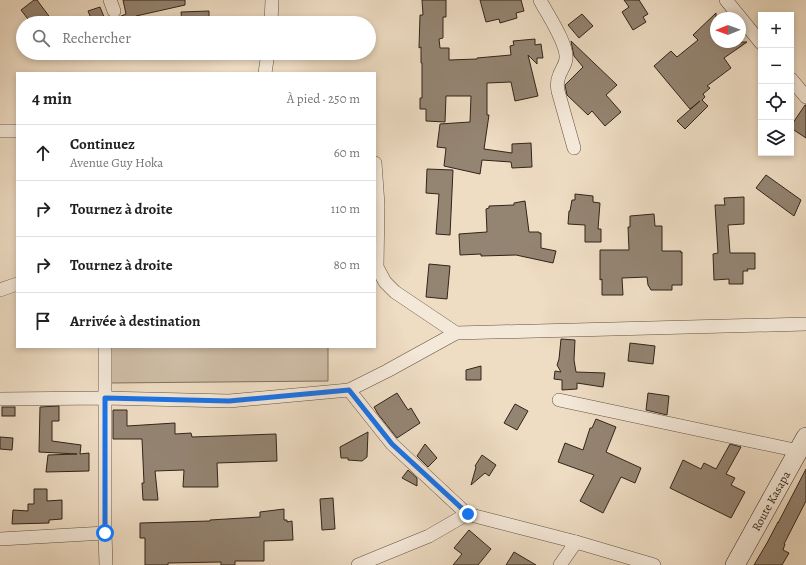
<!DOCTYPE html>
<html lang="fr">
<meta charset="utf-8">
<style>
:root{--surface:#fff;--page:#f2f2f2;--text:#202124;--muted:#757577;--line:#e0e0e0}
body{margin:0;font-family:Alegreya,serif;background:var(--page);color:var(--text)}
.controls{position:absolute;right:12px;top:12px;display:grid;overflow:hidden;border-radius:0px;box-shadow:0 2px 6px #0003}
.controls button{width:36px;height:36px;display:grid;place-items:center;padding:0;border:0;border-bottom:1px solid var(--line);background:var(--surface);color:var(--text);font:20px sans-serif}
.compass{position:absolute;left:710px;top:12px;width:36px;height:36px;border-radius:50%;background:var(--surface);box-shadow:0 2px 6px #0003;rotate:269deg}
.stop{position:absolute;width:12px;height:12px;margin:-9px;border:3px solid #1a73e8;border-radius:50%;background:#fff}
.stop.end{background:#1a73e8;border-color:#fff;box-shadow:0 1px 4px #0008}
.list{margin:0;padding:0;list-style:none}
h2{display:flex;justify-content:space-between;align-items:center;height:52px;margin:0;padding:0 16px;font-size:17px}
h2 small{font-size:13px;font-weight:400;color:var(--muted)}
.list li{display:grid;grid-template-columns:26px 1fr auto;gap:12px;align-items:center;box-sizing:border-box;height:56px;padding:0 16px;border-top:1px solid var(--line)}
.list b{display:block;font-size:15px;white-space:nowrap}
.list p{margin:0;font-size:13px;white-space:nowrap;color:var(--muted)}
.list em{font-size:13px;font-style:normal;color:var(--muted)}
.icon{flex:none;width:22px;height:22px;fill:none;stroke:currentColor;stroke-width:2;stroke-linecap:round;stroke-linejoin:round}
.map{position:relative;flex:none;width:806px;height:565px;overflow:hidden}
.search{position:absolute;background:var(--surface);box-shadow:0 2px 6px #0003;left:16px;top:16px;width:360px;height:44px;display:flex;align-items:center;gap:10px;box-sizing:border-box;padding:0 14px;border-radius:22px;color:var(--muted);font-size:15px}
.panel{position:absolute;background:var(--surface);box-shadow:0 2px 6px #0003;left:16px;top:72px;width:360px;height:276px;border-radius:0px}
.map>svg:first-child{display:block}
</style>
<div class="map">
<svg width="806" height="565" viewBox="0 0 806 565">
<rect width="100%" height="100%" fill="#eedcc3"/>
<filter id="stains"><feTurbulence type="fractalNoise" baseFrequency=".005" numOctaves="4"/><feColorMatrix values="0 0 0 0 .2 0 0 0 0 .09 0 0 0 0 .02 0 0 0 .5 -.17"/></filter>
<radialGradient id="worn" r=".72"><stop offset=".6" stop-color="#630" stop-opacity="0"/><stop offset="1" stop-color="#630" stop-opacity=".3"/></radialGradient>
<polygon fill="#cebda6" stroke="#807060" points="110,347 328,347 328,381 110,383"/>
<g fill="#948472" stroke="#33241b">
<polygon points="34,0 37,0 54,23 31,23 21,10"/>
<polygon points="123,0 185,0 185,5 136,16 137,23 105,23 126,14"/>
<polygon points="422,0 446,0 446,17 443,17 443,38 439,39 440,48 449,48 449,60 477,59 477,58 511,55 510,46 514,45 513,41 535,39 535,45 541,44 543,58 537,58 537,64 528,55 538,96 515,101 511,82 487,83 487,115 489,115 484,149 512,153 512,144 531,143 532,167 512,168 511,162 482,160 480,174 444,166 446,148 437,147 440,124 470,122 471,96 446,96 445,122 426,121 426,109 420,109 420,98 422,98 422,63 421,63 421,47 419,48 420,15 423,15"/>
<polygon points="480,0 521,0 524,11 516,13 517,18 500,23 499,19 486,22"/>
<polygon points="624,0 639,0 648,14 643,17 646,22 633,30 622,12 629,7"/>
<polygon points="100,7 104,17 92,21 88,11"/>
<polygon points="209,11 209,23 182,23 181,12"/>
<polygon points="716,13 716,42 747,42 724,58 731,68 707,86 710,88 703,94 705,97 702,100 708,106 685,129 677,121 700,101 690,109 654,66 671,51 677,57 698,40 693,35"/>
<polygon points="582,14 593,26 579,38 568,25"/>
<polygon points="571,41 617,85 606,95 621,112 605,126 592,111 588,115 567,95 565,85 583,67 574,56"/>
<polygon points="805,105 806,105 806,138 791,128 791,126"/>
<polygon points="427,169 453,170 450,235 436,234 439,194 426,193"/>
<polygon points="766,175 801,200 794,216 756,188"/>
<polygon points="575,194 593,196 593,202 600,203 598,229 601,229 601,242 585,242 585,225 568,224 569,211 570,211 572,200 575,200"/>
<polygon points="744,197 744,224 728,225 730,253 755,253 755,269 747,269 748,271 743,271 743,284 729,284 729,279 714,280 713,254 718,253 715,205 725,205 724,198"/>
<polygon points="525,201 529,232 539,232 539,233 541,233 541,248 556,251 553,263 516,255 481,256 481,254 460,255 459,234 487,232 486,209 489,208 489,206 514,205 514,203"/>
<polygon points="654,214 655,226 662,226 662,251 681,251 681,253 682,252 682,285 672,285 672,290 651,290 648,285 647,277 622,278 623,295 602,295 602,279 600,280 600,250 629,250 628,227 630,227 630,216"/>
<polygon points="429,264 450,266 447,299 426,297"/>
<polygon points="561,339 575,340 574,360 576,372 605,373 603,387 577,383 577,389 562,390 562,380 554,379 555,371 561,372 557,365 559,359"/>
<polygon points="630,343 655,346 653,364 628,361"/>
<polygon points="481,366 481,380 466,380 466,370"/>
<polygon points="397,393 408,410 411,408 420,423 397,438 378,414 374,407"/>
<polygon points="648,393 669,396 667,415 646,410"/>
<polygon points="515,404 528,411 517,430 504,423"/>
<polygon points="59,406 59,421 52,421 52,441 81,445 80,454 89,453 89,471 46,472 48,455 77,454 39,452 40,407"/>
<rect x="2" y="407" width="13" height="9"/>
<polygon points="113,410 127,410 127,426 175,423 175,434 191,433 192,437 276,434 277,461 217,463 218,487 183,487 184,470 155,471 158,500 143,500 142,483 144,483 142,439 113,439"/>
<polygon points="596,419 616,427 606,452 641,468 635,483 621,477 603,513 580,501 594,475 558,462 565,443 583,450 590,428 592,428"/>
<polygon points="368,432 367,457 362,461 348,460 348,458 341,458 340,447"/>
<polygon points="0,437 13,438 12,450 0,449"/>
<polygon points="425,444 437,458 428,467 417,456"/>
<polygon points="730,444 741,447 726,474 735,478 731,485 745,492 731,518 670,488 683,460 701,469 704,463 716,469"/>
<polygon points="482,455 496,465 489,476 485,473 471,485 476,467 475,466"/>
<polygon points="806,469 806,501 784,544 785,544 783,550 789,553 782,565 754,565 767,543 778,522 778,523"/>
<polygon points="408,470 417,478 417,486 402,478"/>
<polygon points="34,489 47,489 47,501 62,500 62,519 49,520 49,523 12,524 13,510 28,511 28,504 34,504"/>
<polygon points="333,498 335,529 322,530 320,499"/>
<polygon points="284,509 284,520 287,520 287,522 292,521 293,540 264,541 264,561 235,561 235,565 221,565 221,562 168,563 168,565 145,565 145,538 140,538 140,523 210,521 210,520 260,517 260,512"/>
<polygon points="469,530 491,549 478,565 453,565 462,554 454,548"/>
<polygon points="514,552 536,565 506,565"/>
</g>
<g fill="none" stroke-linecap="round" stroke-linejoin="round">
<defs>
<g id="minor">
<polyline points="110,0 114,11"/>
<path d="M540,0C547,14 568,44 566,59C565,66 561,70 559,76C557,81 557,86 558,91L574,148"/>
<polyline points="726,0 761,43"/>
<polyline points="271,23 272,0"/>
<polyline points="265,73 268,53"/>
<polyline points="791,79 806,97"/>
<polyline points="0,131 17,131"/>
<polyline points="375,163 378,205 377,267 385,282 395,292 456,333 806,324"/>
<polyline points="0,290 17,284"/>
<polyline points="105,347 105,533 106,565"/>
<polyline points="349,390 392,444 467,514"/>
<polyline points="0,399 105,398 229,401 349,390 387,371 456,333"/>
<polyline points="559,400 799,451"/>
<polyline points="0,539 105,533"/>
<polyline points="358,565 429,536 467,514 576,542 654,565"/>
<polyline points="560,565 576,542"/>
</g>
<polyline id="secondary" points="735,565 806,437"/>
</defs>
<use href="#minor" stroke="#625245" stroke-width="14"/>
<use href="#secondary" stroke="#33241b" stroke-width="20"/>
<use href="#minor" stroke="#f4e8d8" stroke-width="13"/>
<use href="#secondary" stroke="#f4e8d8" stroke-width="19"/>
</g>
<g fill="none" stroke-linecap="round" stroke-linejoin="round">
<polyline stroke="#1a73e8" stroke-width="5" points="105,533 105,398 229,401 349,390 392,444 468,514"/>
</g>
<g text-anchor="middle" stroke-width="3" stroke-linejoin="round" paint-order="stroke">
<g font-size="12" fill="#33241b" stroke="#f4e8d8">
<text transform="translate(771 501) rotate(-61)" y="4">Route Kasapa</text>
</g>
</g>
<rect width="100%" height="100%" filter="url(#stains)"/>
<rect width="100%" height="100%" fill="url(#worn)"/>
</svg>
<div class="controls">
<button>+</button>
<button>−</button>
<button><svg class="icon" aria-label="locate" viewBox="0 0 24 24"><circle cx="12" cy="12" r="6"/><path d="M12 2v4M12 18v4M2 12h4M18 12h4"/></svg></button>
<button><svg class="icon" aria-label="layers" viewBox="0 0 24 24"><path d="M12 4l9 5-9 5-9-5zM3 14l9 5 9-5"/></svg></button>
</div>
<svg class="compass" viewBox="-18 -18 36 36"><path d="M0-13l5 13h-10z" fill="#e53935"/><path d="M0 13l5-13h-10z" fill="#757577"/></svg>
<div class="stop" style="left:105px;top:533px"></div>
<div class="stop end" style="left:468px;top:514px"></div>
<div class="search"><svg class="icon" aria-label="search" viewBox="0 0 24 24"><circle cx="10" cy="10" r="6"/><path d="M15 15l6 6"/></svg>Rechercher</div>
<section class="panel">
<h2>4 min<small>À pied · 250 m</small></h2>
<ul class="list">
<li><svg class="icon" aria-label="ahead" viewBox="0 0 24 24"><path d="M12 20V5M6 11l6-6 6 6"/></svg><div><b>Continuez</b><p>Avenue Guy Hoka</p></div><em>60 m</em></li>
<li><svg class="icon" aria-label="right" viewBox="0 0 24 24"><path d="M7 20v-9h11M14 6l5 5-5 5"/></svg><div><b>Tournez à droite</b></div><em>110 m</em></li>
<li><svg class="icon" aria-label="right" viewBox="0 0 24 24"><path d="M7 20v-9h11M14 6l5 5-5 5"/></svg><div><b>Tournez à droite</b></div><em>80 m</em></li>
<li><svg class="icon" aria-label="arrive" viewBox="0 0 24 24"><path d="M6 21V4h12l-3 4 3 4H6"/></svg><div><b>Arrivée à destination</b></div></li>
</ul>
</section>
</div>
